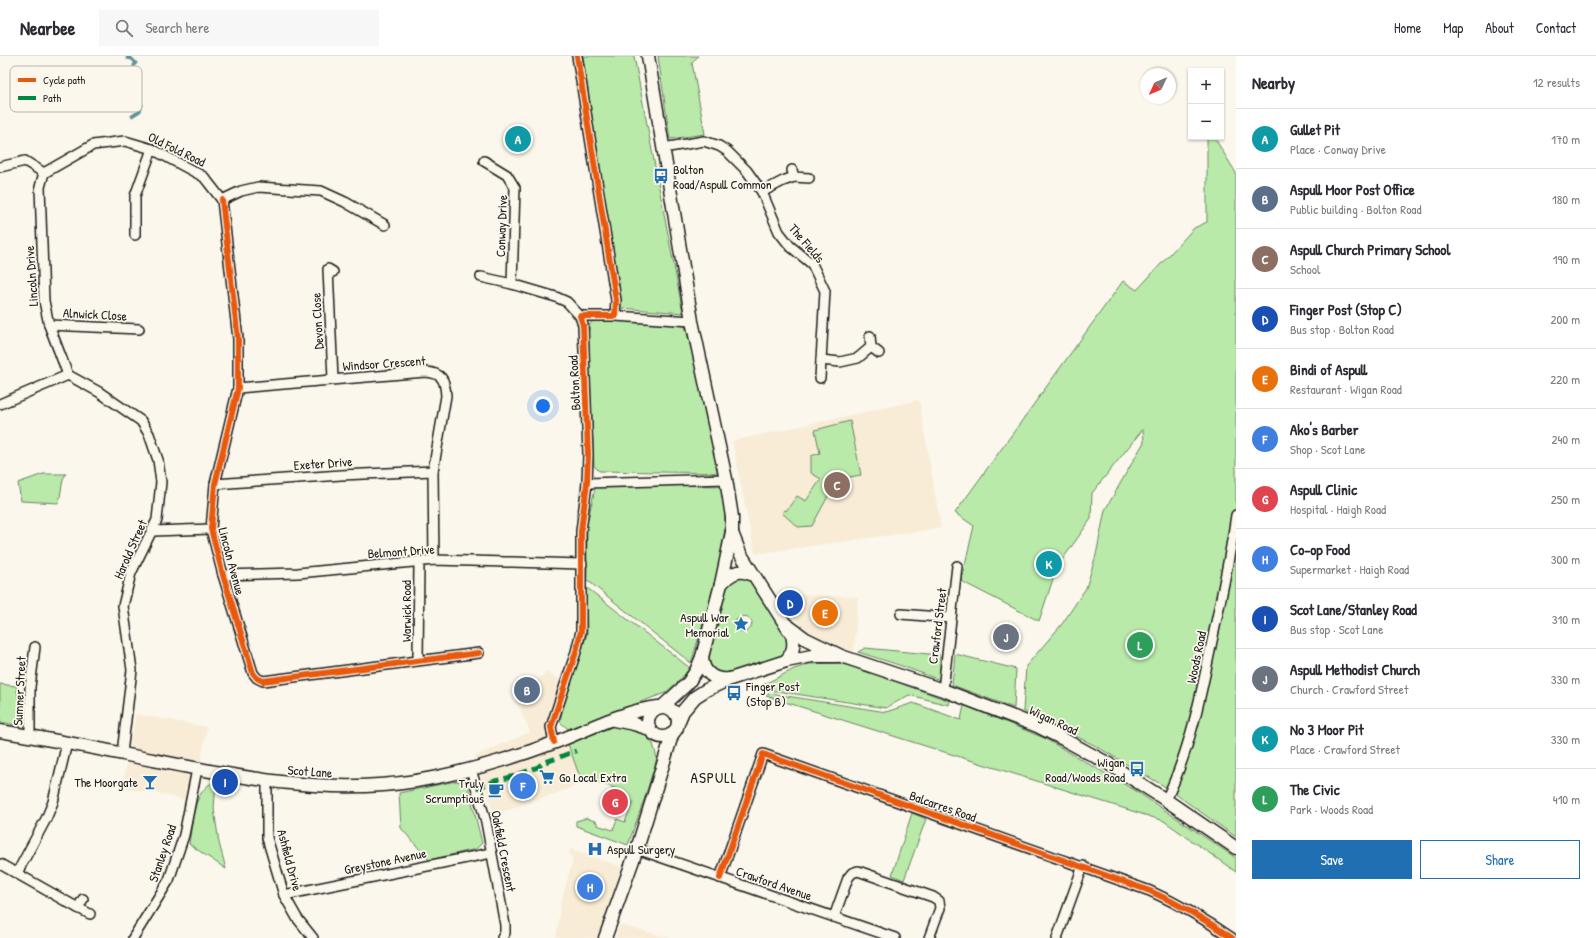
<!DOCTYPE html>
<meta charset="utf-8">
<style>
:root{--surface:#fff;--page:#f7f7f7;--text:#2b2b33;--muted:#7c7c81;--line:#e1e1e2;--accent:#1f6fb2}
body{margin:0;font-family:"Patrick Hand",sans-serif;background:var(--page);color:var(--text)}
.controls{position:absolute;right:12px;top:12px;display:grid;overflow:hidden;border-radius:0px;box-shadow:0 1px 3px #0004}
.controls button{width:36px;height:36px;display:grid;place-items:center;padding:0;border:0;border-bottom:1px solid var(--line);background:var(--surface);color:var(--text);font:20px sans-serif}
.compass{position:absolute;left:1140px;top:12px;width:36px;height:36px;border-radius:50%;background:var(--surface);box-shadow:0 1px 3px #0004;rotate:226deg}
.you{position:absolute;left:543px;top:350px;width:14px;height:14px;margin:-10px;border:3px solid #fff;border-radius:50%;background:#1a73e8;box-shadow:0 0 0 6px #1a73e833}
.badge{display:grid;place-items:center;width:26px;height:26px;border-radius:50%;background:var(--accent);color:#fff;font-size:13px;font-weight:700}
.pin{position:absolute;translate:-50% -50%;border:2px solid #fff;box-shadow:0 1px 4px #0006}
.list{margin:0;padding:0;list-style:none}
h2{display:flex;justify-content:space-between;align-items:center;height:52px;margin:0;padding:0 16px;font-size:17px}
h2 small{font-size:13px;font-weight:400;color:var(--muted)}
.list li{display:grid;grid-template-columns:26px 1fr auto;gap:12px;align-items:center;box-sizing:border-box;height:60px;padding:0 16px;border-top:1px solid var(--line)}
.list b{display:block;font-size:15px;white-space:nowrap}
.list p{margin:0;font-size:13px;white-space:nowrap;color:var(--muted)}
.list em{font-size:13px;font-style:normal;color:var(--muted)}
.actions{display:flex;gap:8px;padding:12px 16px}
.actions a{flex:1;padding:9px 0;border:1px solid var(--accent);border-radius:0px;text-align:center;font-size:14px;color:var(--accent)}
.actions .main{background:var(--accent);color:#fff}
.icon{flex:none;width:22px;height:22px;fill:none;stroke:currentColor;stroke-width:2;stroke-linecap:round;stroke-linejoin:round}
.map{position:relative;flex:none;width:1236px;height:882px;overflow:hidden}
header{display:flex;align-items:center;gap:24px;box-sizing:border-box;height:56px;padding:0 20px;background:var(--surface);border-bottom:1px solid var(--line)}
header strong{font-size:19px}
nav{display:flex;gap:22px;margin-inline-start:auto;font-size:14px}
.search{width:280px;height:36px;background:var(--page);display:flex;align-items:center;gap:10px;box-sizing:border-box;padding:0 14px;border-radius:0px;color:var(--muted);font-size:15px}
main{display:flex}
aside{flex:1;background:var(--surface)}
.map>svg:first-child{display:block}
</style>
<header>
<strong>Nearbee</strong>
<div class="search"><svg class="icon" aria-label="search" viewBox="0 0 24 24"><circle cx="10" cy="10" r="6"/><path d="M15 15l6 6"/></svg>Search here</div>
<nav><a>Home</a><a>Map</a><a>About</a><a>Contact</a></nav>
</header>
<main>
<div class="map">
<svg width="1236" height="882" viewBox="0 0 1236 882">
<rect width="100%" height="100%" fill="#fbf7ec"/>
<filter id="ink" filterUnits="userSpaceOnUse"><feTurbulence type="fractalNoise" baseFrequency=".025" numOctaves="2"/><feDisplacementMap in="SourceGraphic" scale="8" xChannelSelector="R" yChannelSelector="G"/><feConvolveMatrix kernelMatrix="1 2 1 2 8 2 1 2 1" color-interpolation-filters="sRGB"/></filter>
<g filter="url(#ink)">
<g fill="#f8ecd6">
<polygon points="919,344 941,472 755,498 732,385"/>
<polygon points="791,538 858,541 854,596 810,579 801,571 792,557"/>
<polygon points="547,615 559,624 545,677 568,688 578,716 576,730 494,759 475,700 530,676 516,644"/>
<polygon points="136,658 207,671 194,746 152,736 122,733"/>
<polygon points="570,793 622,811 599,882 556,882 561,846 573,804 569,798"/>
<polygon points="620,869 671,882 615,882"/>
</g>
<g fill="#b9eaa9" stroke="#6a8362" fill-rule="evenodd">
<polygon points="583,0 634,0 683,257 620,252"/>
<polygon points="658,0 698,0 692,7 705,78 670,83"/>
<polygon points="1207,81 1214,81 1236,117 1236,781 1164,730 1094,689 1023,655 1026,610 1062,568 1086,532 1096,499 1105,454 1144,386 1143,373 1092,437 1091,463 1057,511 1039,565 961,525 974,470 955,457 1123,225 1137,234 1194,172 1207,166"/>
<polygon points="596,262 685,270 716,382 723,417 599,415 594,410 588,280 590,268"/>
<polygon points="850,365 861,419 833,424 827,442 812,470 798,471 782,457 784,454 786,455 797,440 806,445 821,423 811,417 811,400 820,397 815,374"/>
<polygon points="43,418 66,418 63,423 59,447 21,445 18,427"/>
<polygon points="596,428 724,430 725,473 718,512 708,552 691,607 587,524 587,468"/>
<path d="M746,515L787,569L791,599L730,623L705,614L721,528ZM743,560L748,561L752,566L751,572L745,576L740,575L735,569L736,564Z"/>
<polygon points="586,531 690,612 679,625 665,637 568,673 560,666 562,656 587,578"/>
<polygon points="865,592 940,599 940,624 899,609 858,596"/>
<polygon points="955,598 1016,613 1014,652 952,629"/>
<polygon points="837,607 855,611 950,645 949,649 909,639 886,652 757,632 794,613 809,608"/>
<polygon points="0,628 16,630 19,645 24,656 21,670 0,666"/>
<polygon points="768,637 886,656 913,647 961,664 964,649 1044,682 1136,735 1236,802 1236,816 1164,765 766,640"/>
<polygon points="617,669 632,672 644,678 653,688 657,702 645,741 628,789 576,770 576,765 587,762 597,766 597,769 613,774 617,763 625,766 633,746 625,736 581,720 578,716 568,688"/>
<path d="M216,725L214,753L219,787L226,813L189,788C193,766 192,734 216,725Z"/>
<polygon points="456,725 466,727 468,730 482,787 476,793 429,804 401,772 399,737"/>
<polygon points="912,757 926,763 904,824 892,819"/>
</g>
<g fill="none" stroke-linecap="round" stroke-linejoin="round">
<path stroke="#619198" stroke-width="3" d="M130,0L127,2L132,3L136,7L134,9L135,21L129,23L130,30C136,36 135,44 142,49L140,55L132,60"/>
<defs>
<g id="minor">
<polyline points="663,92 704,85 719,90 727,95 747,115 762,136 779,176 790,190 812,208 825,235 820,322"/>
<polyline points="484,105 507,119 515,132 512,228"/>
<polyline points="0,111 25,105 44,117"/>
<polyline points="792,114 794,121 809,122"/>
<polyline points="44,117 40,131 44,245 49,269 68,319"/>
<polyline points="44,117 93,89 125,85 152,93 204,121 222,144"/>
<polyline points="762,136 783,125 794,121"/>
<polyline points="222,144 238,283 238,332 215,428 211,473 223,519 253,617 257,622 263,625 479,597"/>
<polyline points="222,144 241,135 258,131 321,135 345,146 385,169"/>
<polyline points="135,179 135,140 152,93"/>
<polyline points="481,221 512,228 556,241 567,246 580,260"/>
<polyline points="615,260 692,265"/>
<polyline points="49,269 139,273"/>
<polyline points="870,280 871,291 879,297"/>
<polyline points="821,304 840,306 858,302 871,291"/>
<polyline points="68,319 99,336 141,365 149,378 158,404 161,426 157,464 131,517 123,550 132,614 122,697"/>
<polyline points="333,323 328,213 333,216"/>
<path d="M238,332L425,316C442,317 445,323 446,340L433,415L434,504"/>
<polyline points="0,348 68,319"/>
<polyline points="587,427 726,423"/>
<polyline points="215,428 341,419 433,415"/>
<polyline points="153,475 211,473"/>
<polyline points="223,519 298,517 434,504 582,508"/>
<polyline points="901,558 951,562"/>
<polyline points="418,604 419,505"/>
<polyline points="943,634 957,510"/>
<polyline points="30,680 30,631 35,591"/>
<polyline points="554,686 551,671 576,596 581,575 581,475 587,427 588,398 583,269 580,260 615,260 616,244 577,0"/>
<polyline points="471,713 486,766 505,869 505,877 502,882"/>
<polyline points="267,725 267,782 284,839 297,862 313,882"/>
<path d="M1166,744C1190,694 1201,639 1212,585C1221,543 1230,502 1236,459"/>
<polyline points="637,793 895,882"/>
<polyline points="0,808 78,852"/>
<polyline points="17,817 46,763 53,746 67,687"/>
<path d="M720,822L763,698L1150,835C1179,848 1206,864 1232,882"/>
<polyline points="284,839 491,797"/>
<polyline points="83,843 78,852 90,858"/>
<polyline points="834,861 848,822 852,817 858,815 933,841 939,845 940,852 929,882"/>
<polyline points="133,882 169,824 184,779 197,713"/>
<polyline points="1057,882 1083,810"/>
</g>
<g id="secondary">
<polyline points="648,0 692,265 726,423 732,461 732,476 721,528 702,601 696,615 688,627 663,650"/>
<path d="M732,477L740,497L792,579C795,590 793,596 786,605"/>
<path d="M721,528C731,517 739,512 753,519"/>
<polyline points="787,569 806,583 841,600 943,634 1037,670 1063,683 1109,708 1166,744 1236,792"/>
<path d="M702,601C703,617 714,625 730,623"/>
<circle cx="663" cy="666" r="15"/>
<polyline points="614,664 634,668 650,673"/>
<polyline points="678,667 683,655 695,641 706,634 730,623 786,605 812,600 837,600"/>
<path d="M0,675C41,682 82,689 123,698C220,717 317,741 416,725C463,717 511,703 556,686C589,673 623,655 658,651"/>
<polyline points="605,882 637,793 673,676"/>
</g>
</defs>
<use href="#minor" stroke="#1c1c1c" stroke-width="12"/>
<use href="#secondary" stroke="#1c1c1c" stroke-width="15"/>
<use href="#minor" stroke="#fbf7ec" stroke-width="9"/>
<use href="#secondary" stroke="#fbf7ec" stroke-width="12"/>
<polyline stroke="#00873e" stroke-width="5" stroke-dasharray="10 5" stroke-linecap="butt" points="476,732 495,725 515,720 538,711 543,707 576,695"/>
<defs>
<g id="cycleway">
<polyline points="222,144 238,283 238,332 215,428 211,473 223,519 253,617 257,622 263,625 479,597"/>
<polyline points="554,686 551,671 576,596 581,575 581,475 587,427 588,398 583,269 580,260 615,260 616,244 577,0"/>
<path d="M720,822L763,698L1150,835C1179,848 1206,864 1232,882"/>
</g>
</defs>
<use href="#cycleway" stroke="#fbf7ec" stroke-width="8"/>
<use href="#cycleway" stroke="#e8590c" stroke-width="6"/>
</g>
</g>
<defs>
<symbol id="bus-bare" viewBox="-9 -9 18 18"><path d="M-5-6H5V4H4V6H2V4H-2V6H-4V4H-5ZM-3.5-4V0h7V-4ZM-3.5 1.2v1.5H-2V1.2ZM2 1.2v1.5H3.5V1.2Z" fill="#1f6fb2" stroke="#fbf7ec" stroke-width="2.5" paint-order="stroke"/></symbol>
<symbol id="sight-bare" viewBox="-9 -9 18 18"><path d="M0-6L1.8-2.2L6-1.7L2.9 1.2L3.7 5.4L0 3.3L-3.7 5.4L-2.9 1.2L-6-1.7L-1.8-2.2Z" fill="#1f6fb2" stroke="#fbf7ec" stroke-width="2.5" paint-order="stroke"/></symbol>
<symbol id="supermarket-bare" viewBox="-9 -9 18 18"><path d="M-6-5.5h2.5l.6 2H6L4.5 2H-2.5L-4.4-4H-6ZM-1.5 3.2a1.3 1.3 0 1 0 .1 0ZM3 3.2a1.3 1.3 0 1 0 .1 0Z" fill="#1f6fb2" stroke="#fbf7ec" stroke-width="2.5" paint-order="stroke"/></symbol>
<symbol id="bar-bare" viewBox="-9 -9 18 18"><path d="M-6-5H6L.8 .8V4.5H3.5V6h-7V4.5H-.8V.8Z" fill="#1f6fb2" stroke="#fbf7ec" stroke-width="2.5" paint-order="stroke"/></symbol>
<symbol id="cafe-bare" viewBox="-9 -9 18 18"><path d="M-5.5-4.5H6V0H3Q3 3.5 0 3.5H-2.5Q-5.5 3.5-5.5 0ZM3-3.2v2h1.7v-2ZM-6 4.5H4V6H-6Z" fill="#1f6fb2" stroke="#fbf7ec" stroke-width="2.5" paint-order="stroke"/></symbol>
<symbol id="hospital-bare" viewBox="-9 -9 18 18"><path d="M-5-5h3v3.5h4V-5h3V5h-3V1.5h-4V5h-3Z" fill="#1f6fb2" stroke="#fbf7ec" stroke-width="2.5" paint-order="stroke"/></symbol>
</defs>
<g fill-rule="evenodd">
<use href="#bus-bare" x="650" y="109" width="22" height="22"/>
<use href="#sight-bare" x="730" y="557" width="22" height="22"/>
<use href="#bus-bare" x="723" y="626" width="22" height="22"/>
<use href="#bus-bare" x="1126" y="702" width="22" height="22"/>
<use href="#supermarket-bare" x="536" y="710" width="22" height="22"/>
<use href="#bar-bare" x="139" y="715" width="22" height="22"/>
<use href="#cafe-bare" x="485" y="723" width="22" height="22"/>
<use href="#hospital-bare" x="584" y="782" width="22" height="22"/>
</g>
<g text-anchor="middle" stroke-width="3.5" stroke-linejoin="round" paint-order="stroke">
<g font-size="13" fill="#1c1c1c" stroke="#fbf7ec">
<text transform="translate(177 93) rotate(26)" y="5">Old Fold Road</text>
<text transform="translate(501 170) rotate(-88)" y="5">Conway Drive</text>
<text transform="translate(807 187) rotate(49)" y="5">The Fields</text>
<text transform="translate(31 220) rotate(-94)" y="5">Lincoln Drive</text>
<text transform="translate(95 258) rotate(3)" y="5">Alnwick Close</text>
<text transform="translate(317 265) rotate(-93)" y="5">Devon Close</text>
<text transform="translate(384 307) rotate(-4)" y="5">Windsor Crescent</text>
<text transform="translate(574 327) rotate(-93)" y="5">Bolton Road</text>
<text transform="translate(323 407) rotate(-4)" y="5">Exeter Drive</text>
<text transform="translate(130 493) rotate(-66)" y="5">Harold Street</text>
<text transform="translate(401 495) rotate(-4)" y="5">Belmont Drive</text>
<text transform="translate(232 505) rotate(75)" y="5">Lincoln Avenue</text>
<text transform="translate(406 555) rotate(-90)" y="5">Warwick Road</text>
<text transform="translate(937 570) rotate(-83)" y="5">Crawford Street</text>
<text transform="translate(1196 601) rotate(-78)" y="5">Woods Road</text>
<text transform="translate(19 635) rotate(-87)" y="5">Sumner Street</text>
<text transform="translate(1054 664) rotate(25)" y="5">Wigan Road</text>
<text transform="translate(310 715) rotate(4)" y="5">Scot Lane</text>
<text transform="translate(943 750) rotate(19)" y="5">Balcarres Road</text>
<text transform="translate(504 795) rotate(79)" y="5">Oakfield Crescent</text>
<text transform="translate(162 797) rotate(-71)" y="5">Stanley Road</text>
<text transform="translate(290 804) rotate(75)" y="5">Ashfield Drive</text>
<text transform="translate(385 805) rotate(-12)" y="5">Greystone Avenue</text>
<text transform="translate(774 827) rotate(19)" y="5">Crawford Avenue</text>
</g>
<g font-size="13" fill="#1c1c1c" stroke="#fbf7ec" text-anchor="start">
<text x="673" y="118">Bolton<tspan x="673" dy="15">Road/Aspull Common</tspan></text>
<text x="729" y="566" text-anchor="end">Aspull War<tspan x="729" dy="15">Memorial</tspan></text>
<text x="746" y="635">Finger Post<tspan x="746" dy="15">(Stop B)</tspan></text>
<text x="1125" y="711" text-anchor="end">Wigan<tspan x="1125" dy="15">Road/Woods Road</tspan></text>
<text x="559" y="726">Go Local Extra</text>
<text x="138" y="731" text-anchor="end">The Moorgate</text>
<text x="484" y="732" text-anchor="end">Truly<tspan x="484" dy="15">Scrumptious</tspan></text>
<text x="607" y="798">Aspull Surgery</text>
</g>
<g font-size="15" letter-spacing="1" fill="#1c1c1c" stroke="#fbf7ec">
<text x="714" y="727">ASPULL</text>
</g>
</g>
<rect x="10" y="10" width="132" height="46" rx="6" fill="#fbf7ec" stroke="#b8b5ae" stroke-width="1"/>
<rect x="18" y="22" width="18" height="4" fill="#e8590c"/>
<rect x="18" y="40" width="18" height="4" fill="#00873e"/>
<g font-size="11" fill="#1c1c1c">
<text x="43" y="28">Cycle path</text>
<text x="43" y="46">Path</text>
</g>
</svg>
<div class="controls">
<button>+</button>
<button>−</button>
</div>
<svg class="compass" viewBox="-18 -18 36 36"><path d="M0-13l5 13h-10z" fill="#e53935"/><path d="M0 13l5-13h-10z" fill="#7c7c81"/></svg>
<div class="you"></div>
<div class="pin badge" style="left:518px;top:83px;background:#0f9aa8">A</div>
<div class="pin badge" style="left:527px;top:634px;background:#5c6f8a">B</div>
<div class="pin badge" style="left:837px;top:429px;background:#8d6e63">C</div>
<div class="pin badge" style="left:790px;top:547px;background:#1a4fb4">D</div>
<div class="pin badge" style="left:825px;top:557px;background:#e8710a">E</div>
<div class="pin badge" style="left:523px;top:730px;background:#3f7fe0">F</div>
<div class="pin badge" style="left:615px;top:746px;background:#e0444e">G</div>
<div class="pin badge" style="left:590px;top:831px;background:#3f7fe0">H</div>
<div class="pin badge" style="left:225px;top:726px;background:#1a4fb4">I</div>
<div class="pin badge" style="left:1006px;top:581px;background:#6b7280">J</div>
<div class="pin badge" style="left:1049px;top:508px;background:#0f9aa8">K</div>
<div class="pin badge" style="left:1140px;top:589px;background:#2e9e5b">L</div>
</div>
<aside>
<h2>Nearby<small>12 results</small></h2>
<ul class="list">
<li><span class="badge" style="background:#0f9aa8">A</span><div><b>Gullet Pit</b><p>Place · Conway Drive</p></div><em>170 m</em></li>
<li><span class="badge" style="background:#5c6f8a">B</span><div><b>Aspull Moor Post Office</b><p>Public building · Bolton Road</p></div><em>180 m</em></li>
<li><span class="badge" style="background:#8d6e63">C</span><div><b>Aspull Church Primary School</b><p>School</p></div><em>190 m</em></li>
<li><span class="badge" style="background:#1a4fb4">D</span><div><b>Finger Post (Stop C)</b><p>Bus stop · Bolton Road</p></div><em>200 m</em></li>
<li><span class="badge" style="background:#e8710a">E</span><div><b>Bindi of Aspull</b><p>Restaurant · Wigan Road</p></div><em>220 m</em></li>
<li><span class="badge" style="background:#3f7fe0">F</span><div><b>Ako's Barber</b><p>Shop · Scot Lane</p></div><em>240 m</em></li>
<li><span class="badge" style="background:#e0444e">G</span><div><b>Aspull Clinic</b><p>Hospital · Haigh Road</p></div><em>250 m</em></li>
<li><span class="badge" style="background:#3f7fe0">H</span><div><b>Co-op Food</b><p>Supermarket · Haigh Road</p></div><em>300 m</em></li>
<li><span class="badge" style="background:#1a4fb4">I</span><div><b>Scot Lane/Stanley Road</b><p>Bus stop · Scot Lane</p></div><em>310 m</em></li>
<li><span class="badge" style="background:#6b7280">J</span><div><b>Aspull Methodist Church</b><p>Church · Crawford Street</p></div><em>330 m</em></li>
<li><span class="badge" style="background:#0f9aa8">K</span><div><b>No 3 Moor Pit</b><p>Place · Crawford Street</p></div><em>330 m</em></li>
<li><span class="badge" style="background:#2e9e5b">L</span><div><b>The Civic</b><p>Park · Woods Road</p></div><em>410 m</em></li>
</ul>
<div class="actions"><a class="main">Save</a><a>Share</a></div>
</aside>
</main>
